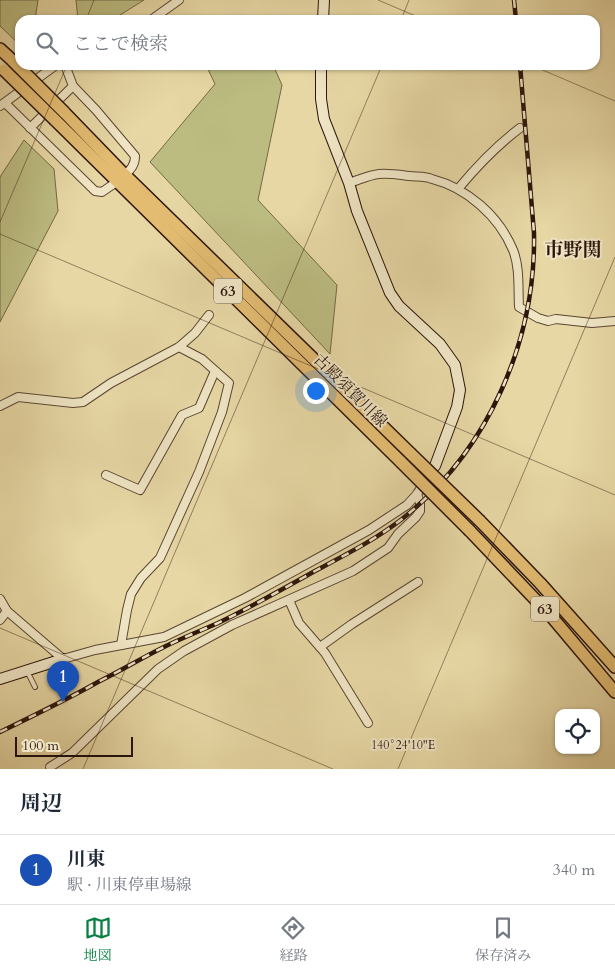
<!DOCTYPE html>
<html lang="ja">
<meta charset="utf-8">
<style>
:root{--surface:#fff;--page:#f6f6f7;--text:#1f2937;--muted:#747a83;--line:#e0e1e3;--accent:#0b8043}
body{margin:0;font-family:Cardo,"Noto Serif JP",serif;background:var(--page);color:var(--text)}
.controls{position:absolute;right:15px;bottom:15px;display:grid;overflow:hidden;border-radius:10px;box-shadow:0 1px 4px #0004}
.controls button{width:45px;height:45px;display:grid;place-items:center;padding:0;border:0;border-bottom:1px solid var(--line);background:var(--surface);color:var(--text);font:25px sans-serif}
.scale{position:absolute;left:15px;bottom:12px;width:118px;box-sizing:border-box;padding-left:5px;border:2px solid #2c150c;border-top:0;font-size:14px;line-height:18px;white-space:nowrap;color:#2c150c;-webkit-text-stroke:4px #efe5c4;paint-order:stroke}
.you{position:absolute;left:315px;top:390px;width:18px;height:18px;margin:-12px;border:4px solid #fff;border-radius:50%;background:#1a73e8;box-shadow:0 0 0 8px #1a73e833}
.badge{display:grid;place-items:center;width:32px;height:32px;border-radius:50%;background:var(--accent);color:#fff;font-size:16px;font-weight:700}
.pin{position:absolute;translate:-50% -41px;filter:drop-shadow(0 1px 2px #0008)}
.pin::after{content:'';position:absolute;top:26px;width:18px;height:15px;background:inherit;clip-path:polygon(0 0,100% 0,50% 100%)}
.list{margin:0;padding:0;list-style:none}
h2{display:flex;justify-content:space-between;align-items:center;height:65px;margin:0;padding:0 20px;font-size:21px}
h2 small{font-size:16px;font-weight:400;color:var(--muted)}
.list li{display:grid;grid-template-columns:32px 1fr auto;gap:15px;align-items:center;box-sizing:border-box;height:70px;padding:0 20px;border-top:1px solid var(--line)}
.list b{display:block;font-size:19px;white-space:nowrap}
.list p{margin:0;font-size:16px;white-space:nowrap;color:var(--muted)}
.list em{font-size:16px;font-style:normal;color:var(--muted)}
.icon{flex:none;width:28px;height:28px;fill:none;stroke:currentColor;stroke-width:2;stroke-linecap:round;stroke-linejoin:round}
.map{position:relative;flex:none;width:615px;height:769px;overflow:hidden}
.search{position:absolute;background:var(--surface);box-shadow:0 1px 4px #0004;left:15px;right:15px;top:15px;height:55px;display:flex;align-items:center;gap:12px;box-sizing:border-box;padding:0 18px;border-radius:15px;color:var(--muted);font-size:19px}
.sheet{height:135px;background:var(--surface)}
nav{display:flex;justify-content:space-around;align-items:center;box-sizing:border-box;height:70px;border-top:1px solid var(--line);background:var(--surface);font-size:14px;color:var(--muted)}
nav a{display:grid;justify-items:center;gap:2px}
nav .on{color:var(--accent)}
.map>svg:first-child{display:block}
</style>
<div class="map">
<svg width="615" height="769" viewBox="0 0 615 769">
<rect width="100%" height="100%" fill="#e6d7a4"/>
<filter id="stains"><feTurbulence type="fractalNoise" baseFrequency=".004" numOctaves="4"/><feColorMatrix values="0 0 0 0 .2 0 0 0 0 .09 0 0 0 0 .02 0 0 0 .5 -.17"/></filter>
<radialGradient id="worn" r=".72"><stop offset=".6" stop-color="#630" stop-opacity="0"/><stop offset="1" stop-color="#630" stop-opacity=".3"/></radialGradient>
<g fill="#bcbc81" stroke="#746846">
<polygon points="0,0 38,0 35,20 20,20 20,45 0,26"/>
<polygon points="76,0 144,0 112,20 78,20"/>
<polygon points="206,65 273,65 282,85 258,200 337,285 330,354 150,162 215,84"/>
<polygon points="24,140 54,169 58,211 0,322 0,177"/>
</g>
<g fill="none" stroke-linecap="round" stroke-linejoin="round">
<defs>
<polyline id="lane" points="27,671 35,687"/>
<g id="street">
<polyline points="151,20 179,0"/>
<path d="M65,65L73,86L96,110L135,156C135,165 131,169 125,175"/>
<polyline points="5,103 95,191 102,192 118,181"/>
<polyline points="0,106 56,65"/>
<polyline points="30,128 73,86"/>
<path d="M349,183C359,180 369,175 379,174C389,173 400,175 409,176C417,177 425,176 432,179C467,188 499,216 513,250C520,267 518,289 519,307L538,318L548,321L556,319L592,323L615,321"/>
<path d="M458,189C477,166 496,146 520,128"/>
<polyline points="0,406 18,397 73,403 83,402 111,383 179,347 195,333 209,315"/>
<polyline points="106,475 140,490 182,415 199,408 215,371"/>
<polyline points="0,599 7,611 63,659 95,650 164,637 245,598 369,530 407,505 417,494 432,470"/>
<polyline points="289,600 299,623 325,653 368,723"/>
<polyline points="0,620 7,611"/>
<polyline points="121,645 127,610 131,594 141,578 160,558 199,472 222,412 229,383 202,359 179,347"/>
<polyline points="320,647 352,624 418,582"/>
<polyline points="50,767 72,753 158,669 184,651 232,625 353,571 388,548 398,534 416,517 420,511 420,503 417,494"/>
</g>
<g id="secondary">
<polyline points="323,20 324,0"/>
<polyline points="321,65 321,99 324,119 349,183 357,211 390,293 399,306 440,344 455,365 460,390 457,407 435,466"/>
<polyline points="0,679 63,659"/>
</g>
<g id="primary">
<polyline points="0,49 13,61"/>
<polyline points="64,112 125,175 410,453"/>
<polyline points="55,120 401,462"/>
<polyline points="480,521 540,583 615,667"/>
<polyline points="470,531 551,616 615,692"/>
</g>
</defs>
<use href="#lane" stroke="#5a4632" stroke-width="6"/>
<use href="#street" stroke="#5a4632" stroke-width="10"/>
<use href="#secondary" stroke="#2c150c" stroke-width="12"/>
<use href="#primary" stroke="#2c150c" stroke-width="14"/>
<use href="#lane" stroke="#efe5c4" stroke-width="4"/>
<use href="#street" stroke="#efe5c4" stroke-width="8"/>
<use href="#secondary" stroke="#efe5c4" stroke-width="10"/>
<use href="#primary" stroke="#e3bc72" stroke-width="11"/>
<defs>
<g id="rail">
<polyline points="514,0 516,20"/>
<path d="M0,732C33,716 66,700 98,682C120,671 142,658 164,647C182,638 200,631 218,623C251,607 283,589 315,571C345,555 375,540 402,519C488,451 536,341 534,233L520,65"/>
</g>
</defs>
<use href="#rail" stroke="#2c150c" stroke-width="4.5"/>
<use href="#rail" stroke="#efe5c4" stroke-width="2.5" stroke-dasharray="8" stroke-linecap="butt"/>
<defs>
<g id="primary-bridge">
<polyline points="13,61 64,112"/>
<polyline points="4,70 55,120"/>
<polyline points="410,453 480,521"/>
<polyline points="401,462 470,531"/>
</g>
</defs>
<use href="#primary-bridge" stroke="#2c150c" stroke-width="14" stroke-linecap="butt"/>
<use href="#primary-bridge" stroke="#e3bc72" stroke-width="11"/>
</g>
<path fill="none" stroke="#2c150c" stroke-width="1" stroke-opacity="0.45" d="M378,0L425,20M86,20L94,0M401,20L409,0M531,65L615,101M0,222L67,65M0,234L615,495M0,628L333,769M83,769L382,65M398,769L615,257"/>
<g text-anchor="middle" stroke-width="4" stroke-linejoin="round" paint-order="stroke">
<g fill="#efe5c4" stroke="#665343" stroke-width="1">
<rect x="214" y="278.5" width="28" height="25" rx="4"/>
<rect x="531" y="596.5" width="28" height="25" rx="4"/>
</g>
<g font-size="15" font-weight="bold" fill="#2c150c">
<text x="228" y="296">63</text>
<text x="545" y="614">63</text>
</g>
<g font-size="16" fill="#2c150c" stroke="#efe5c4">
<text transform="translate(351 390) rotate(45)" y="6">古殿須賀川線</text>
</g>
<g font-size="19" font-weight="bold" fill="#2c150c" stroke="#efe5c4">
<text x="573" y="256">市野関</text>
</g>
</g>
<g font-size="12" text-anchor="middle" fill="#2c150c" stroke="#efe5c4" stroke-width="4" stroke-linejoin="round" paint-order="stroke">
<text x="403" y="749">140°24'10"E</text>
</g>
<rect width="100%" height="100%" filter="url(#stains)"/>
<rect width="100%" height="100%" fill="url(#worn)"/>
</svg>
<div class="controls">
<button><svg class="icon" aria-label="locate" viewBox="0 0 24 24"><circle cx="12" cy="12" r="6"/><path d="M12 2v4M12 18v4M2 12h4M18 12h4"/></svg></button>
</div>
<div class="scale">100 m</div>
<div class="you"></div>
<div class="pin badge" style="left:63px;top:702px;background:#1a4fb4">1</div>
<div class="search"><svg class="icon" aria-label="search" viewBox="0 0 24 24"><circle cx="10" cy="10" r="6"/><path d="M15 15l6 6"/></svg>ここで検索</div>
</div>
<section class="sheet">
<h2>周辺<small></small></h2>
<ul class="list">
<li><span class="badge" style="background:#1a4fb4">1</span><div><b>川東</b><p>駅 · 川東停車場線</p></div><em>340 m</em></li>
</ul>
</section>
<nav>
<a class="on"><svg class="icon" aria-label="map" viewBox="0 0 24 24"><path d="M3 6l6-2 6 2 6-2v14l-6 2-6-2-6 2zM9 4v14M15 6v14"/></svg>地図</a>
<a><svg class="icon" aria-label="directions" viewBox="0 0 24 24"><path d="M12 3l9 9-9 9-9-9zM9 14v-3h6M13 9l2 2-2 2"/></svg>経路</a>
<a><svg class="icon" aria-label="saved" viewBox="0 0 24 24"><path d="M7 4h10v16l-5-4-5 4z"/></svg>保存済み</a>
</nav>
